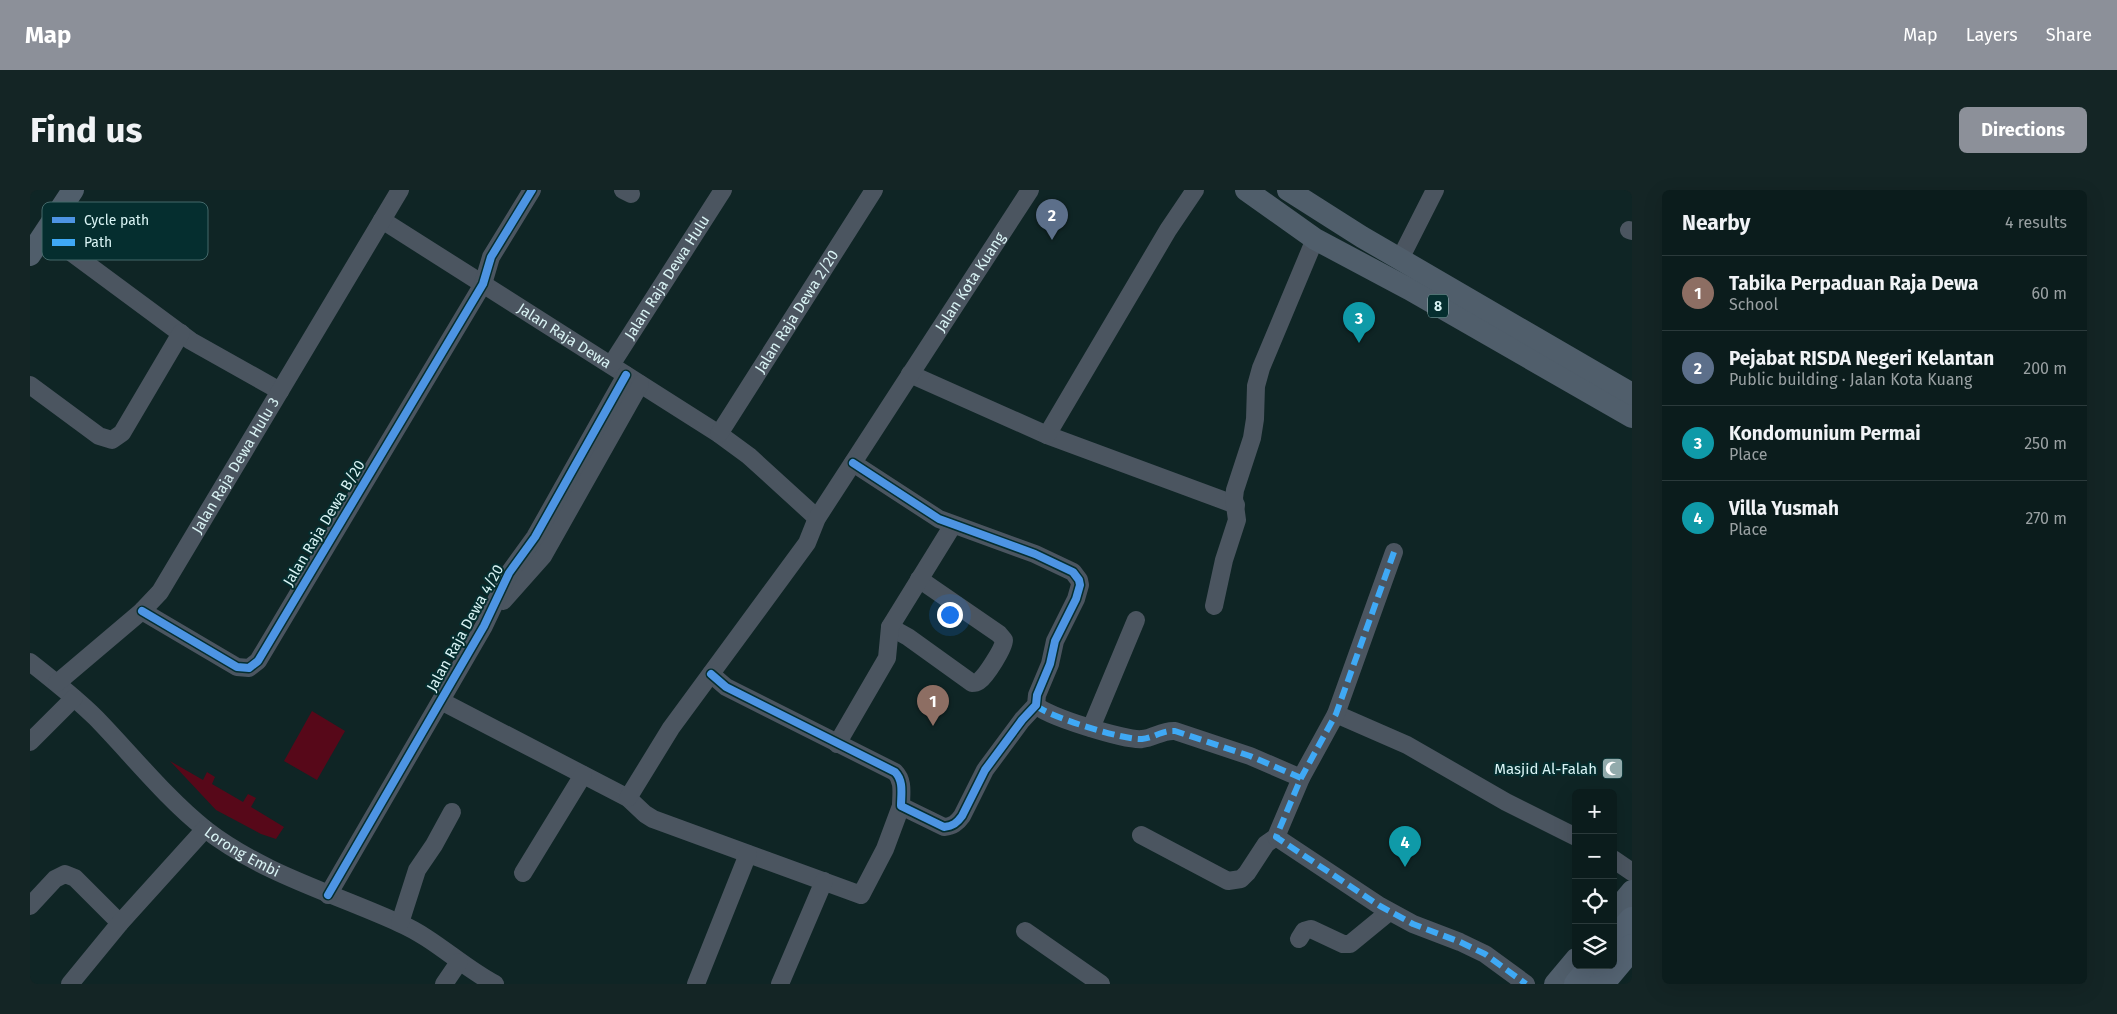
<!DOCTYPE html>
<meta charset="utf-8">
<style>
:root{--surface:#0b1c1c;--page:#142525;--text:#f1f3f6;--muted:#9aa1a3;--line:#2b3a3b;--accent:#8c9099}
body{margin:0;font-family:"Fira Sans",sans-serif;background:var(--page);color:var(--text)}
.controls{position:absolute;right:15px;bottom:15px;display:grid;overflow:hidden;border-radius:8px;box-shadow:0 5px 20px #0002}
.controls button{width:45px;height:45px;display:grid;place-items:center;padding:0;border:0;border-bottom:1px solid var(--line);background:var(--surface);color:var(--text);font:25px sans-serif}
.you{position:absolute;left:919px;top:424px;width:18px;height:18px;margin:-12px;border:4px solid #fff;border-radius:50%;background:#1a73e8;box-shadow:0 0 0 8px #1a73e833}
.badge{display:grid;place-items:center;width:32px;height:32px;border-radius:50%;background:var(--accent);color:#fff;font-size:16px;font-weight:700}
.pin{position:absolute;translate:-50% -41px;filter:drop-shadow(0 1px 2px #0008)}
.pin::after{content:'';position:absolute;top:26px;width:18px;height:15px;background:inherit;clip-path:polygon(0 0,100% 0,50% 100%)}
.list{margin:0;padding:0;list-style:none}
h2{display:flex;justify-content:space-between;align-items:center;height:65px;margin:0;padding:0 20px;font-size:21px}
h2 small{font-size:16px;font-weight:400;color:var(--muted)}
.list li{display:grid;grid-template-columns:32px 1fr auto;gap:15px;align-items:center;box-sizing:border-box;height:75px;padding:0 20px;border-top:1px solid var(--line)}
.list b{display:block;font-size:19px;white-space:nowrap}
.list p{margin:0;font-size:16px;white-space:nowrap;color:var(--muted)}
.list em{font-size:16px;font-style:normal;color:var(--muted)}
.icon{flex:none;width:28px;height:28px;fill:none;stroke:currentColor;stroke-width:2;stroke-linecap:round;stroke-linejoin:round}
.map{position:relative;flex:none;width:1602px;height:794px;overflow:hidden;border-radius:8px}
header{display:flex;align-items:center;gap:30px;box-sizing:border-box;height:70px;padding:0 25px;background:var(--accent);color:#fff}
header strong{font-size:24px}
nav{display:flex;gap:28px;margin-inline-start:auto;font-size:18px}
.intro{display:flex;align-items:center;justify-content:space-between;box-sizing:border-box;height:120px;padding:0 30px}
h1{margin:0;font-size:35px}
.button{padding:12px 22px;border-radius:8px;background:var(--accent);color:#fff;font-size:18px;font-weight:700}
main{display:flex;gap:30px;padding:0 30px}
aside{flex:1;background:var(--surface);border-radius:8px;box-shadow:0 5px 20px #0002}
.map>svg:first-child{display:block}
</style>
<header>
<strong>Map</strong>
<nav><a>Map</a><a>Layers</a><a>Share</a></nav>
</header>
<div class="intro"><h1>Find us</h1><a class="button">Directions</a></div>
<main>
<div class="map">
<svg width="1602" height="794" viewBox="0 0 1602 794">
<rect width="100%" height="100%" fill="#0f2525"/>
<g fill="#570819">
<polygon points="282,521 315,541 287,590 254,571"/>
<polygon points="140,571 173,590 177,582 185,587 182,594 213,612 218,604 226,608 221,617 254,637 246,649 231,644 186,620"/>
</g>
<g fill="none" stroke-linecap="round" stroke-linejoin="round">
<g stroke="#4b5560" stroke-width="18">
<polyline points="593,0 601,4"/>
<path id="s1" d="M352,30L689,244L719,266L787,328"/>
<polyline points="1599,40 1602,41"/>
<polyline points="15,43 161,151 250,201"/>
<polyline points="1370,69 1405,0"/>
<path id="s2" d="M581,175L693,0"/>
<polyline points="880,184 1017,245 1206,315"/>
<polyline points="0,195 69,246 82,250 92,243 151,143"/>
<path id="s3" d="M689,244L844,0"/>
<polyline points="1017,245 1138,40 1165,0"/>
<polyline points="473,411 513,366 610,194"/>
<polyline points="1184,416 1194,370 1207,330 1204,308 1205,300 1222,248 1225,229 1226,196 1231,178 1285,49"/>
<polyline points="112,421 207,477 219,478 228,471 453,94 461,67 502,0"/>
<path d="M860,437L878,447L942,493C945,493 946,493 949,491C956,486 974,458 974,450L969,444L889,389"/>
<path id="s4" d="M0,472C23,490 46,508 66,528C101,564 136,608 175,639C233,684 303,703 369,733C404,748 431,776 465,794"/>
<path d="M681,484L696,497L865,582C874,591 871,604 871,616L914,637C923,636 927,633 932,626L955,580L992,530L1006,515L1007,505L1020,474L1025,451L1046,409L1050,395L1049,390L1043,382L1005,364L909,329L823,273"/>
<path id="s5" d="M27,493L112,421L130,402L370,0"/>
<polyline points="411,511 598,608 615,624 623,629 831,705 855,659 871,616"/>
<path d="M1006,515C1015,526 1097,551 1112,549C1124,548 1132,540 1145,541L1220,566L1271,588"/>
<polyline points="1306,524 1377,555 1476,612 1546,647"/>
<polyline points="1061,538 1106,430"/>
<polyline points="0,552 44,508"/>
<polyline points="807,554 857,468 860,437 923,335"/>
<path id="s6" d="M598,608L641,538L777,353L787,328L1000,0"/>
<polyline points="1111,645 1198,691 1211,689 1217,683 1236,654 1246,647 1271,588 1306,524 1364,362"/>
<polyline points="1246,647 1350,716 1383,734 1430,752 1455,764 1496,794"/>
<polyline points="1583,669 1602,682"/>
<polyline points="493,683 553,585"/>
<polyline points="298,705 454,436 479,383 505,347 596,185"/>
<polyline points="0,716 25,689 35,684 45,688 90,733"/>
<polyline points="370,733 387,680 404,655 422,622"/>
<polyline points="995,741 1071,794"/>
<polyline points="1269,749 1274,741 1281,739 1313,754 1320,754 1359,722"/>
<polyline points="40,794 90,733 175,639"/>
<polyline points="414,794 429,772"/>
<polyline points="666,794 718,664"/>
<polyline points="750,794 794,691"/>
</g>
<g stroke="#505e6b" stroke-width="22">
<polyline points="1216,0 1285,49 1379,99 1602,227"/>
<polyline points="1258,0 1332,47 1602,204"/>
<polyline points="0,65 43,0"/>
<polyline points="1583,724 1602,701"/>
<polyline points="1525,794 1546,769"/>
</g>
<g stroke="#546372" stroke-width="26">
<polyline points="1583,751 1602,730"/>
<polyline points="1547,794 1563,775"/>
<polyline points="1571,794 1602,757"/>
</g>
<g stroke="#3fa9f5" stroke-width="6" stroke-dasharray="12 6" stroke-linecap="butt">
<polyline points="1364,362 1306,524 1271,588 1246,647 1350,716 1383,734 1430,752 1455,764 1496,794"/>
<path d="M1006,515C1015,526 1097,551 1112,549C1124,548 1132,540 1145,541L1220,566L1271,588"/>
</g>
<defs>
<g id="cycleway">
<polyline points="112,421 207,477 219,478 228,471 453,94 461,67 502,0"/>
<path d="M681,484L696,497L865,582C874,591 871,604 871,616L914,637C923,636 927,633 932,626L955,580L992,530L1006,515L1007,505L1020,474L1025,451L1046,409L1050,395L1049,390L1043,382L1005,364L909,329L823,273"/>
<polyline points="298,705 454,436 479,383 505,347 596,185"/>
</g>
</defs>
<use href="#cycleway" stroke="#052e2f" stroke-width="11"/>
<use href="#cycleway" stroke="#4d94e3" stroke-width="8"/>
</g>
<defs>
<symbol id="mosque-square" viewBox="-11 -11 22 22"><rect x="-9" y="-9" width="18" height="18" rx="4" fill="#92abac" stroke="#052e2f"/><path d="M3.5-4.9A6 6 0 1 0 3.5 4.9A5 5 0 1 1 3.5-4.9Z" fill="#fff"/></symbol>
</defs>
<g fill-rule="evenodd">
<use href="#mosque-square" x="1570" y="566" width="25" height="25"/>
</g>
<g text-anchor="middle" stroke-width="4" stroke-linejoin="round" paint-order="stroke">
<rect fill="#052e2f" stroke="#99b8b9" stroke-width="1" x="1398" y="104.5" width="20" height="23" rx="4"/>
<g font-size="14" font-weight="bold" fill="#d9f3f4">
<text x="1408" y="121">8</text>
</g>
<g font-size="15" fill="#d9f3f4" stroke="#052e2f">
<text dy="5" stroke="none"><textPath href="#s2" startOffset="104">Jalan Raja Dewa Hulu</textPath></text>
<text dy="5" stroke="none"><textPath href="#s6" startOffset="620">Jalan Kota Kuang</textPath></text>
<text dy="5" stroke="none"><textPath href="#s3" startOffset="145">Jalan Raja Dewa 2/20</textPath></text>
<text dy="5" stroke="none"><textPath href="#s1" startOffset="216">Jalan Raja Dewa</textPath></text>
<text dy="5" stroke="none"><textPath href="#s5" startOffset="285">Jalan Raja Dewa Hulu 3</textPath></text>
<text transform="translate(294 333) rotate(-59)" y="5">Jalan Raja Dewa B/20</text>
<text transform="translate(435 438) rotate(-61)" y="5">Jalan Raja Dewa 4/20</text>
<text dy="5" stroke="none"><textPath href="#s4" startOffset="286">Lorong Embi</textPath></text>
</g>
<g font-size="15" fill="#d9f3f4" stroke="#052e2f" text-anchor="end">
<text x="1567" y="584">Masjid Al-Falah</text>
</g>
</g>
<rect x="12" y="12" width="166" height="58" rx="8" fill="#052e2f" stroke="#45696a" stroke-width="1"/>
<rect x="22" y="27" width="23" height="6" fill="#4d94e3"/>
<rect x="22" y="49" width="23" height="7" fill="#3fa9f5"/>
<g font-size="14" fill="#d9f3f4">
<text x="54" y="35">Cycle path</text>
<text x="54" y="57">Path</text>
</g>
</svg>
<div class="controls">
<button>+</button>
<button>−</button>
<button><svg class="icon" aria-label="locate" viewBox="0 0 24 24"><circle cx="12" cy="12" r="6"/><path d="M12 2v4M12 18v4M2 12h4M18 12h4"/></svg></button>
<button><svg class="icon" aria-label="layers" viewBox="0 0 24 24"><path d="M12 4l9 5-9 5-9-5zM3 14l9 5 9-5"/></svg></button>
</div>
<div class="you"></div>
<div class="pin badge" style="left:903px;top:536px;background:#8d6e63">1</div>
<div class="pin badge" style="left:1022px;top:50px;background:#5c6f8a">2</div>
<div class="pin badge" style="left:1329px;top:153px;background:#0f9aa8">3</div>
<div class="pin badge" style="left:1375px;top:677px;background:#0f9aa8">4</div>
</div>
<aside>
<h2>Nearby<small>4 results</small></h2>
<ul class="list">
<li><span class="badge" style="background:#8d6e63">1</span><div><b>Tabika Perpaduan Raja Dewa</b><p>School</p></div><em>60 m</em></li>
<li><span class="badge" style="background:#5c6f8a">2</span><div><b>Pejabat RISDA Negeri Kelantan</b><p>Public building · Jalan Kota Kuang</p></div><em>200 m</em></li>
<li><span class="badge" style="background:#0f9aa8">3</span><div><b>Kondomunium Permai</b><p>Place</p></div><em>250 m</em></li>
<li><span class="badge" style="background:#0f9aa8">4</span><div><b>Villa Yusmah</b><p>Place</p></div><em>270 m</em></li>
</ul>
</aside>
</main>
